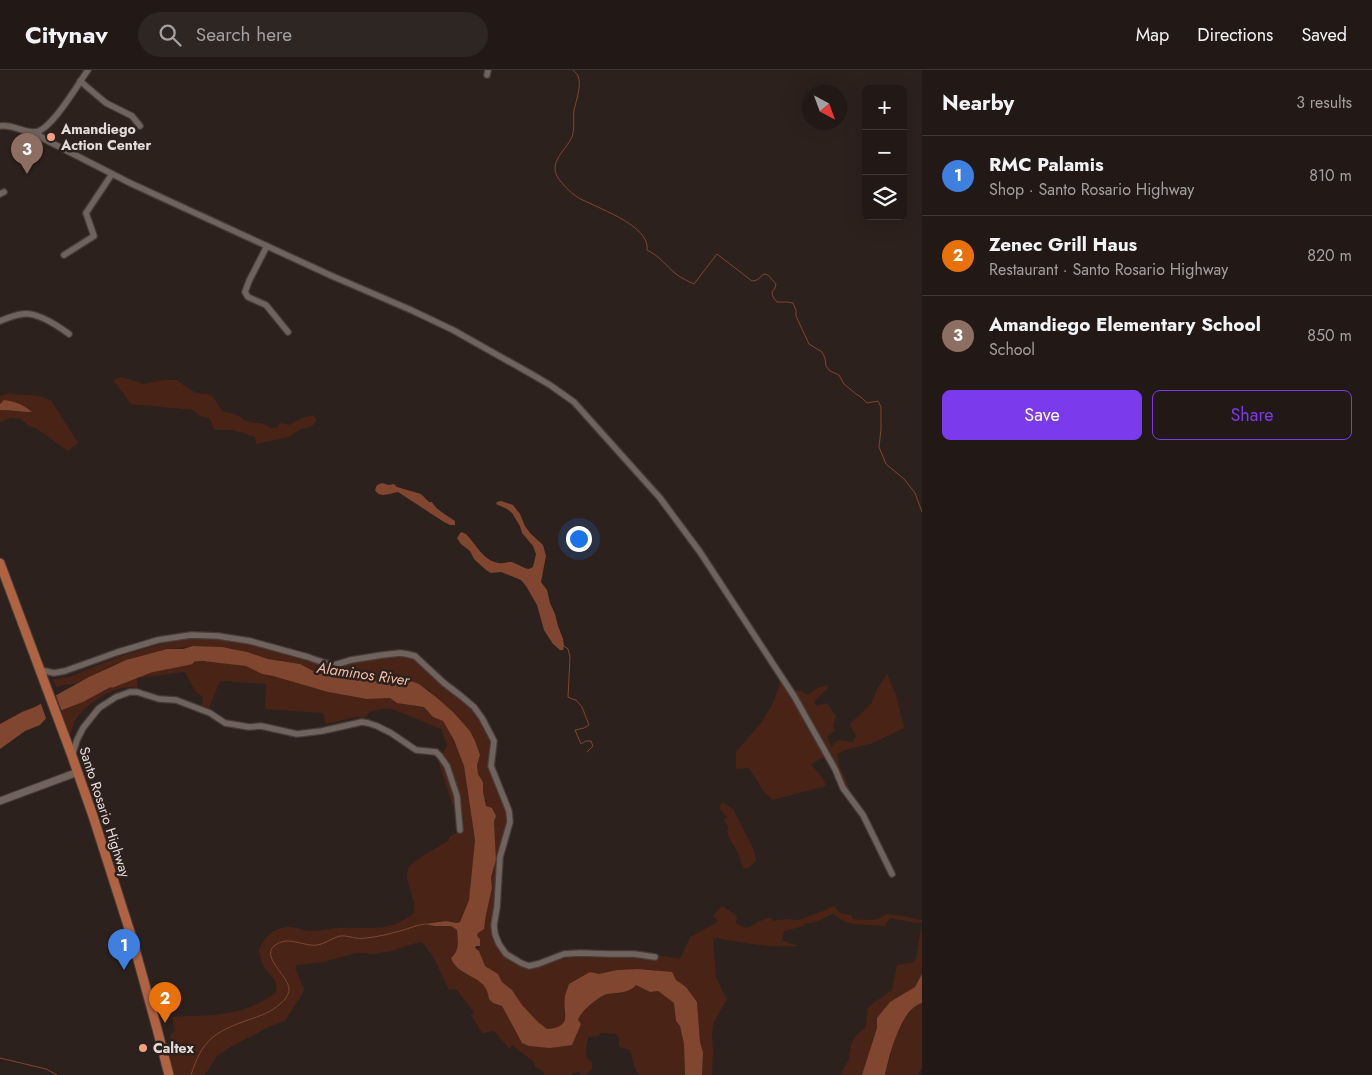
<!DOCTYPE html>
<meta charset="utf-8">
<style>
:root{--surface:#221916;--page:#2e2623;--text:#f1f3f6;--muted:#a2a0a1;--line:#3f3835;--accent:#7c3aed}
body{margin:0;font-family:Jost,sans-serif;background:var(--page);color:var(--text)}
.controls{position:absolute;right:15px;top:15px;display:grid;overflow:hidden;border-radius:8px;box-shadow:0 5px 20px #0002}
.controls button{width:45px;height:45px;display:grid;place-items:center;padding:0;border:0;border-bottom:1px solid var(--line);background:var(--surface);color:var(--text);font:25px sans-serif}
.compass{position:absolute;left:802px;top:15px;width:45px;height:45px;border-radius:50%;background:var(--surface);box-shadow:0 5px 20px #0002;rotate:139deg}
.you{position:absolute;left:578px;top:468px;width:18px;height:18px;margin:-12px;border:4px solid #fff;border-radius:50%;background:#1a73e8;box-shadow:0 0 0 8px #1a73e833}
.badge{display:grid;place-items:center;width:32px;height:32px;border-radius:50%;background:var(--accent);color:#fff;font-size:16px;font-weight:700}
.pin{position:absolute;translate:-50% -41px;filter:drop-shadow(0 1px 2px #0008)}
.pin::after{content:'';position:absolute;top:26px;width:18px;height:15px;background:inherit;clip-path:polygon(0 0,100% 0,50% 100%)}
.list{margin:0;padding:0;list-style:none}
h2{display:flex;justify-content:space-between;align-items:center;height:65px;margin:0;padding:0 20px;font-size:21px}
h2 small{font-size:16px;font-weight:400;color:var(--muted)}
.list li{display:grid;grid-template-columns:32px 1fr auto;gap:15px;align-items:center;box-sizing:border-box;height:80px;padding:0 20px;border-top:1px solid var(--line)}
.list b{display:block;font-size:19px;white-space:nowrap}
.list p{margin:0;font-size:16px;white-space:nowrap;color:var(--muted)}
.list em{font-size:16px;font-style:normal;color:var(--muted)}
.actions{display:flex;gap:10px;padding:15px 20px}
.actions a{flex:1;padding:11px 0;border:1px solid var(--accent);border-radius:8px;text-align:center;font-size:18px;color:var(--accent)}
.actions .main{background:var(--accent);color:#fff}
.icon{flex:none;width:28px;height:28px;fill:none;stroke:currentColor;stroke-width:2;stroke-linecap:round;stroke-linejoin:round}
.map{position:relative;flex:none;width:922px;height:1005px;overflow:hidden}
header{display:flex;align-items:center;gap:30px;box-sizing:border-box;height:70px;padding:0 25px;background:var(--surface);border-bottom:1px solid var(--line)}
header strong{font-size:24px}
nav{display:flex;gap:28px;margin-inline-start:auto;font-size:18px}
.search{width:350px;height:45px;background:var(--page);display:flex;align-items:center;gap:12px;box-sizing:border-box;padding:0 18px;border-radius:28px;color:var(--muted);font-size:19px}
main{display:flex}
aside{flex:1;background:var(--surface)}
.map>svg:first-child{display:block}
</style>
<header>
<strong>Citynav</strong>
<div class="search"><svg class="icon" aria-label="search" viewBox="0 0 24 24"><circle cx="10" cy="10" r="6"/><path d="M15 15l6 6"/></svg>Search here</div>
<nav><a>Map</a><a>Directions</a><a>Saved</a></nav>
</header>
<main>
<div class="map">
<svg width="922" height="1005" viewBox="0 0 922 1005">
<rect width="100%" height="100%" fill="#2d211d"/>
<g fill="#492416">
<polygon points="122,307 143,314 165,310 177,310 186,317 196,323 208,324 213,327 222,341 238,345 244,350 253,353 261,353 271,358 278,357 280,353 289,355 302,348 313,345 317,350 312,356 299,360 289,367 256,374 255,367 233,360 215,360 209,348 200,346 193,340 131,334 113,310"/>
<path d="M10,323C24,327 40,322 52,332L78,373L68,381L36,358L29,356L21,349L11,348L0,352V340C11,340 21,343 31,341L4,330L0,334V326Z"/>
<path d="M188,569H219L248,573L292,584L325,595L401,585L414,587L474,639L491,670L489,689L508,743L507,754L502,765L499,780L494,844L499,877L521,895L578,887H635L651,884L680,889L690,867L716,853L718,850L713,846L722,836L737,846L736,853C749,863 751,854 763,850C766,848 769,848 772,848L773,851L786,849L798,850L823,841L834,836L840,843L851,845L853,849C867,850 874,853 886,844L902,846L922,850V852L917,853L890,848L885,856L853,854L843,851L833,844L816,852L804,854V856L784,861L782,870L798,876C770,878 744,873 717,868L713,869L716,907L727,930L721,939L713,955L712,966L713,980L712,1005H702L703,982L700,972L697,932L686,917L666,903L648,899H638L617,900L599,904L564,939C567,953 562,958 547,959L538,952L522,935L512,920L502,912L498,904L485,896L479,881L480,876L477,866L486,852V845L492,818L491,807L496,790L494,751L496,746L492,738L486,736L483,722V712L478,704L477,695L480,685L470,661L454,643L427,619L386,607L375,611L362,609L352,604H319L300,594L268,589L257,585L234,579L203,576L167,579L139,586L115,594L76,614H66L56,617L53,609C70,609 83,601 98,595C128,584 156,573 188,569Z"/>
<path d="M185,591L219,592L246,596L262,604L273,606L328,622L367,629L390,628L397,633L424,637L433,647L443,651L454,670L464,696L475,770L469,830L460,852L457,853L446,851L426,853L435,856H451L457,860L459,876L456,884L461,901C481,911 484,912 493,933L502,936L517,964L529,976L539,977L577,950C580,942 599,926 607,924C618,922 628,924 636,915L650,922L658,921L674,933L676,951L680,956L684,974L685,1005H639C635,1000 631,986 630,980L619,977V968L616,964L602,963L597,966L588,967L586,979L587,988L592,993V999L586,1005H580L579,1001L571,1005H544L543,1001L535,997L534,992L512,975L509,978L494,961L482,963L471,945L474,942L456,919L449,920C443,908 431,878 421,872L409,875L392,881L373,884L356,883L323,892L297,895L295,898L304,919L302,924L285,951L271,956L232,976L217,986L205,1005H174L165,973L171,971L170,965L175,961L172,947C196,945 221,947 245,939C256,935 266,929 276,923C278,907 271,908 264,897C261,892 260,886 259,880C265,866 274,857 291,857C297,857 304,861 310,861C320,861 331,858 341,858C371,856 388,864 414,843C416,830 409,820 407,808C407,805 407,800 409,797C415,790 440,775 449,771V767L461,761L439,693L447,675L441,659L390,638L371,641L364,648L356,647L326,654L323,643L265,639L266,614L220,611L209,638L202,635L203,627L195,621L185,602L137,608V618C115,613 88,633 76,649C73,654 71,662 69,668L59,641L83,632L116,614L124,607L137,600L171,593Z"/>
<polygon points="887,604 896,625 904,658 873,673 845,680 837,684 839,696 847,712 849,720 846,719 828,679 793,620 801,621 808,625 817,618 827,615 828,618 822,623 814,632 817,636 827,633 836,646 833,655 835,661 827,666 831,677 838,670 853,672 856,666 850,654 871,634 877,619"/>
<path d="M781,610L790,623L826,686L811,694C817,702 823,706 826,716L772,730L764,722L749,698L736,699V682L761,653L773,633Z"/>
<path d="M722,732L733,739L754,780L756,791L748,798H743C741,793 740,787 738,783C734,774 725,767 728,757L724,750L727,747L719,738Z"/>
<polygon points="922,852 922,904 915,917 890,932 878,948 877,958 862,1005 840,1005 849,989 851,975 857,964 866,957 868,937 892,920 897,895 912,893 916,889"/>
<polygon points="922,933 922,997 918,1005 885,1005 896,966 902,953 916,934"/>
</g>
<g fill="#804630">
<path d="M4,330C15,332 23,334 32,342C21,342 11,340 0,340V334Z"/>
<path d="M382,413L389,415L394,414L397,417L421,424L429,432H432C436,440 448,446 455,451V455H450L444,452L398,422C390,423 380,429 375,420L377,415Z"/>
<path d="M501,431L513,435L520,444L525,456L530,463L543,475L546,486L541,512L547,520L550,533L555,544L558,556L563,569L564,576L563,580H560L553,574L544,560L537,535L526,516L521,510L501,502L491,503L486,500L474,489L470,481L461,474L457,468L461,462L466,464C476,474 483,491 499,493C503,494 506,492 511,492C517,493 522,498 529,499L533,497L536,484L533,476L522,463L520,456L512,443L507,439L496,434L497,432Z"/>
<path d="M193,576L222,577L247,582L268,589L300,594L319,604H352L362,609L375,611L393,606L408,610L419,614L436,627L454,643L470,661L475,671L480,685L477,695L478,704L483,712V722L486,736L492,738L496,746L494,751L496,790L491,807L492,818L486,845L484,859L478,863L477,866L480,869V876H476L475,878L479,881L485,896L498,904L502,912L512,920L522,935L538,952L547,959C574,957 562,943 565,926C566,922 568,917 569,914L590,902L599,904L617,900L638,899L672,902L676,910L686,917L697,932L700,972L703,982L702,1005H685L684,974L680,956L676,951L674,933L658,921L650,922L636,915C628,924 618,922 607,924C599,926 580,942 578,950L581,954L572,975L550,978L529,976L522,973L502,936L493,933L489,929C487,904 459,909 451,888C460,880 458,872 457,860L451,856H435L424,854L446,851L457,853L460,852L469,830L475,770L464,696L454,670L443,651L433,647L424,637L397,633L390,628L367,629L328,622L273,606L262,604L246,596L203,591L171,593L137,600L124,607L116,614L83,632L49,645L40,655L25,661L0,679V654L22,642L35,637L89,607L126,590L167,579H183Z"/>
<path d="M922,904V933C901,938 889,986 885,1005H862L877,958V948L890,932L915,917Z"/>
</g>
<polygon fill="#2d211d" points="55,623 62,642 51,647 47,651 40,631"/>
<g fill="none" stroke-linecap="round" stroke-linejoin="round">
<g stroke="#804630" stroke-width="1">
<path d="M573,0C575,2 577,4 578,6C582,15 576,31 574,40C573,49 575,59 572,67C566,80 548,92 558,108C563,115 570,122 577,127C594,137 651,155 647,180C661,187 665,195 676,204C681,208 688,211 694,214L717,184L752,211L757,210L764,204L768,205L776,214L775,218L772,222L773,227L777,232H787L793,233L796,240V246L809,274L822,282L825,288L826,296L830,301L839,305L844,314L856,324L861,327L867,333L878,331L881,337V359L879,377L886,394L904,409L915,423L922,442"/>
<polyline points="564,576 568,579 570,587 568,627 572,629 576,630 582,637 589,655 584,658 575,660 581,674 586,671 591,671 593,676 587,682"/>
<polyline points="0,988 46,999 57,1005"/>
<path d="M191,1005C202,970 214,962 248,950C260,946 272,942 281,933C285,930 289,924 289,920C290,906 257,885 277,874C290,866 304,877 318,875C326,873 332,868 340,866C348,865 357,870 366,868C377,867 389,864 400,861C408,859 416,855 425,854"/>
</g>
<polyline stroke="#804630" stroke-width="9" points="112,613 150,598 190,590"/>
<defs>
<g id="minor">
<polyline points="487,5 488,0"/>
<polyline points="80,11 106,33 132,46 140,56"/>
<path d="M0,56C13,54 23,63 35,62C51,61 78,14 88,0"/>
<polyline points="35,62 44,69 130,113 332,206 411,240 453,260 533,305 550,315 574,332 660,428 700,482 794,626 835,699 843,718 863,745 892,804"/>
<polyline points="0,124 4,122"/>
<polyline points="267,176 249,211 245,222 248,227 266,235 288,262"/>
<polyline points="64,185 94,166 86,143 112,104"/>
<path d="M0,251C7,248 15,245 23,244C38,242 58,256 69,264"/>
<polyline points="40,600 54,603 65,601 118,582 158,570 191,565 218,566 250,571 308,587 325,593 334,595 351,590 382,585 400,583 407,584 415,586 444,613 461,626 474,637 482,648 494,671 491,696 509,741 510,752 500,787 497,837 494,855 495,864 499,874 506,884 521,893 529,896 538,894 564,884 580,883 610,884 634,884 655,887"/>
<polyline points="72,686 77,670 83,658 99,638 116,627 130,622 137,622 159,629 176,630 210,643 225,653 249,657 261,656 297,664 322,661 362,652 368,653 377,656 391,663 416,680 436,682 440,686 447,696 457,726 460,760"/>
</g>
<polyline id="tertiary" points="0,731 78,702"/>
<polyline id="primary" points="0,493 72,686 93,746 132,868 156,955 169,1005"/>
</defs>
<use href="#minor" stroke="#463c39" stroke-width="8"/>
<use href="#tertiary" stroke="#463c39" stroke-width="9"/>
<use href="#primary" stroke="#463c39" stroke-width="11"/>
<use href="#minor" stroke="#70625d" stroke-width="5.5"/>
<use href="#tertiary" stroke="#70625d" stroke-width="7"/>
<use href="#primary" stroke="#af6343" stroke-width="9"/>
</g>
<g fill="#f2a080" stroke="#2d211d" stroke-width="2">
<circle cx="51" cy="67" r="5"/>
<circle cx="143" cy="978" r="5"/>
</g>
<g text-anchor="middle" stroke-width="5" stroke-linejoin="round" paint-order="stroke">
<g font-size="14" font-weight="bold" fill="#e3dbd8" stroke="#2d211d" text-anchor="start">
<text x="61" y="64">Amandiego<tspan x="61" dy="16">Action Center</tspan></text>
<text x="153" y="983">Caltex</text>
</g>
<g font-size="14" fill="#e3dbd8" stroke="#2d211d">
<text transform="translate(105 742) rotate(72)" y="5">Santo Rosario Highway</text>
</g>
<g font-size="15" font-style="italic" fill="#f5beaa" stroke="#2d211d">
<text transform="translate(363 604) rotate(8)" y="5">Alaminos River</text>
</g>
</g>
</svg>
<div class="controls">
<button>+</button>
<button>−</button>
<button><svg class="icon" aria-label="layers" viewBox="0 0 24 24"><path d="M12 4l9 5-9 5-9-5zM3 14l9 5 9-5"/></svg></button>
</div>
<svg class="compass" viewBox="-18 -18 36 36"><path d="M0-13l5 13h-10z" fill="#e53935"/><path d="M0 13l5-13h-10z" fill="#a2a0a1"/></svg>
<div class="you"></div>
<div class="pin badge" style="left:124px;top:900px;background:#3f7fe0">1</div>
<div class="pin badge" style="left:165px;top:953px;background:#e8710a">2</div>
<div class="pin badge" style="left:27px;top:104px;background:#8d6e63">3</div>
</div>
<aside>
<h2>Nearby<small>3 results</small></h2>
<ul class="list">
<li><span class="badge" style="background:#3f7fe0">1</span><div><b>RMC Palamis</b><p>Shop · Santo Rosario Highway</p></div><em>810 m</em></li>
<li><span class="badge" style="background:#e8710a">2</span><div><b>Zenec Grill Haus</b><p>Restaurant · Santo Rosario Highway</p></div><em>820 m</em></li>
<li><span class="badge" style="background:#8d6e63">3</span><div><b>Amandiego Elementary School</b><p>School</p></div><em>850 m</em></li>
</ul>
<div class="actions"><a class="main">Save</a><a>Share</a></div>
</aside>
</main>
